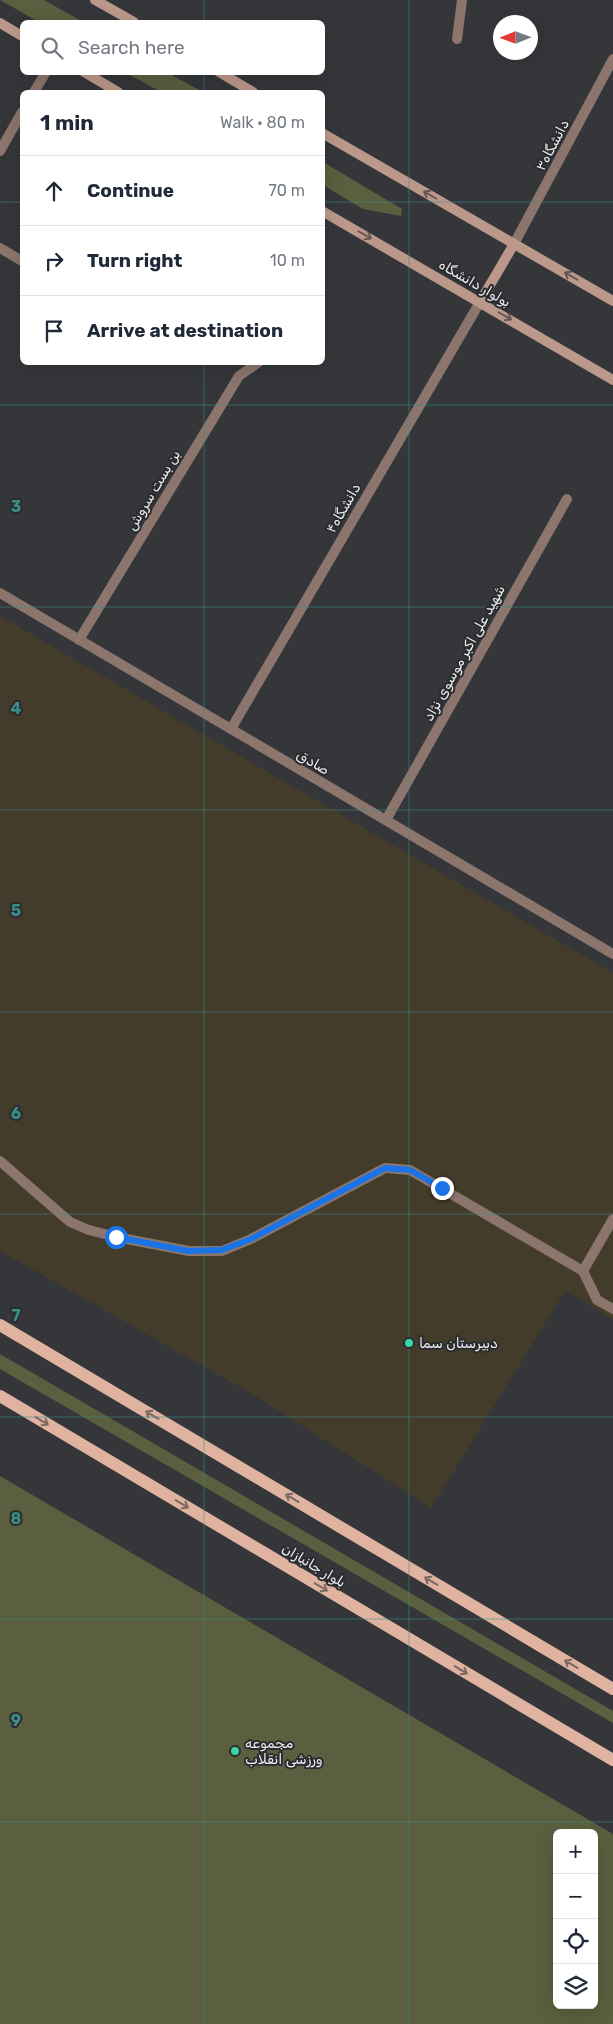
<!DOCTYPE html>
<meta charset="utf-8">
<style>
:root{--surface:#fff;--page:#f2f2f3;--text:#1f2937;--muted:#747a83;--line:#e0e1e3}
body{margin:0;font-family:Rubik,Cairo,sans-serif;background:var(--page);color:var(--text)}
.controls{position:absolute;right:15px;bottom:15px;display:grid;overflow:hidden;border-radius:8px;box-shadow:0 5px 20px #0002}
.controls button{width:45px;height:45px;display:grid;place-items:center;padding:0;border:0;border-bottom:1px solid var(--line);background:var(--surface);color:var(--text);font:25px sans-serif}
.compass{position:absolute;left:493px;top:15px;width:45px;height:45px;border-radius:50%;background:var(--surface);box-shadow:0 5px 20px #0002;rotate:269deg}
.stop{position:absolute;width:15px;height:15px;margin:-11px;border:4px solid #1a73e8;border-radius:50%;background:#fff}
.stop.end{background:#1a73e8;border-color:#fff;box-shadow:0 1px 5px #0008}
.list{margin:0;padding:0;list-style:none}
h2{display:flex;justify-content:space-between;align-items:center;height:65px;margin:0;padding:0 20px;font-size:21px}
h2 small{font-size:16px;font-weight:400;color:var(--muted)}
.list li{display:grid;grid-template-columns:32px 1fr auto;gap:15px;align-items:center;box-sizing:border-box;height:70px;padding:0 20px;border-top:1px solid var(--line)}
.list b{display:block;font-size:19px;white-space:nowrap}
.list em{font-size:16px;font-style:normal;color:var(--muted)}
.icon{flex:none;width:28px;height:28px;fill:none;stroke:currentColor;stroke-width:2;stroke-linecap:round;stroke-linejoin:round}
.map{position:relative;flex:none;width:613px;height:2024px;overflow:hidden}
.search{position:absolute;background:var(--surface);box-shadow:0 5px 20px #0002;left:20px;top:20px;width:305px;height:55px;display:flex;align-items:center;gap:12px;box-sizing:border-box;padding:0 18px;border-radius:8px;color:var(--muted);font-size:19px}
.panel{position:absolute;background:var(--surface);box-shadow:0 5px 20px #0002;left:20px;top:90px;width:305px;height:275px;border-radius:8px}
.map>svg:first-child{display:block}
</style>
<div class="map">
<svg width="613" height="2024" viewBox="0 0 613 2024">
<rect width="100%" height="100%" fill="#343639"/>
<polygon fill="#443c2b" points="0,616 613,973 613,1319 565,1291 431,1508 254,1395 0,1251"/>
<g fill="#5b5f3f" fill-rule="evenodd">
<polygon points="0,0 44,0 83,22 39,22"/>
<polygon points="126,73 168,73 203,92 161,92"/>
<polygon points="323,162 402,209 401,216 363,209 323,185"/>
<polygon points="0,1354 613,1711 613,1723 0,1369"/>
<path d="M0,1476L613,1834V2024H0ZM557,1833H594V2005H557Z"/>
</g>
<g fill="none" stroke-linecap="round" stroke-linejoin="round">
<g stroke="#8b756c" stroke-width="10">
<polyline points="0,1161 70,1222 89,1230 116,1237 189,1251 222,1251 251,1239 385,1168 410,1170 583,1271 613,1219"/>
<polyline points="583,1271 597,1300 613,1309"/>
</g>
<g stroke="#8b756c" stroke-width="10">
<polyline points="457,39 462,0"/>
<polyline points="34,92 46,72"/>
<polyline points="0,151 22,112"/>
<polyline points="514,244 613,59"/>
<polyline points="0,248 22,261"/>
<polyline points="0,593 613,954"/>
<polyline points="79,640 239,376 259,362"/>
<polyline points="231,729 480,302"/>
<polyline points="386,820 567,499"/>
</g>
<g stroke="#bb988a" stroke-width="10">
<polyline points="95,0 134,22"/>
<polyline points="0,23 22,36"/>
<polyline points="84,72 118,92"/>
<polyline points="219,72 253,92"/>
<polyline points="322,133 613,301"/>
<polyline points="322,211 613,380"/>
<polyline points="480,302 514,244"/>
</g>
<g stroke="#e0b3a1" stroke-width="12">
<polyline points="0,1325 613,1689"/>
<polyline points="0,1396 613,1760"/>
</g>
</g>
<defs><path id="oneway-shaft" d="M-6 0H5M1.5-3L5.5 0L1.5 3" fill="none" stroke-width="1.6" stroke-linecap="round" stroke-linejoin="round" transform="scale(1.25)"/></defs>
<g stroke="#645753">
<use href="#oneway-shaft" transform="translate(430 195) rotate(-150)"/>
<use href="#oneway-shaft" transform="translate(365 235) rotate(30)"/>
<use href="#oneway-shaft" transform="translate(571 276) rotate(-150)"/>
<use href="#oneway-shaft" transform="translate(505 316) rotate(30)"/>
</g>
<g stroke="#7c6962">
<use href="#oneway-shaft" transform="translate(152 1415) rotate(-149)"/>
<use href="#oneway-shaft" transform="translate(42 1421) rotate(31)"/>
<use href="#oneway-shaft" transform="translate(292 1498) rotate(-149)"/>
<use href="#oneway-shaft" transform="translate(182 1504) rotate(31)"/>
<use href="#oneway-shaft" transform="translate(431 1581) rotate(-149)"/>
<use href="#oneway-shaft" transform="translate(321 1587) rotate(31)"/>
<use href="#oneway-shaft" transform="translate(571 1664) rotate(-149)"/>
<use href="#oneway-shaft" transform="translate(461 1670) rotate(31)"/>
</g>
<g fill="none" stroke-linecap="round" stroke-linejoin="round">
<polyline stroke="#1a73e8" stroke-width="6" points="116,1237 188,1251 222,1250 251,1239 385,1168 410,1170 442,1188"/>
</g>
<path fill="none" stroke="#3b8e88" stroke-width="1" stroke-opacity="0.55" d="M204,0V22M409,0V2024M204,72V92M0,202H22M322,202H613M204,362V2024M0,405H613M0,607H613M0,810H613M0,1012H613M0,1214H613M0,1417H613M0,1619H613M0,1822H613"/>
<g fill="#3bd4a4" stroke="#2a2c2f" stroke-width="2">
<circle cx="409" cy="1343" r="5"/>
<circle cx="235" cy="1751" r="5"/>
</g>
<g text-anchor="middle" stroke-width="4" stroke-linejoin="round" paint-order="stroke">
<g font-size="14" fill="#ebecee" stroke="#2a2c2f">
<text transform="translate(552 145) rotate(-62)" y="5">دانشگاه۳</text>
<text transform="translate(475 283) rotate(30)" y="5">بولوار دانشگاه</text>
<text transform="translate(153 490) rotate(-59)" y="5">بن بست سروش</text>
<text transform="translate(343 508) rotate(-60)" y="5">دانشگاه۴</text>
<text transform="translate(464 653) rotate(-61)" y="5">شهید علی اکبر موسوی نژاد</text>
<text transform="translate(313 762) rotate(30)" y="5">صادق</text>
<text transform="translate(314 1565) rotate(31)" y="5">بلوار جانبازان</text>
</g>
<g font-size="14" fill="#ebecee" stroke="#2a2c2f" text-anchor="start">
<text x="419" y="1348">دبیرستان سما</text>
<text x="245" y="1748">مجموعه<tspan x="245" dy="16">ورزشی انقلاب</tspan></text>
</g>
</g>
<g font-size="16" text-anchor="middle" font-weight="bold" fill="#3b8e88" stroke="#2a2c2f" stroke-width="4" stroke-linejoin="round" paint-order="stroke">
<text x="16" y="512">3</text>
<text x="16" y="714">4</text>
<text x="16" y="916">5</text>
<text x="16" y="1119">6</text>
<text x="16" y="1321">7</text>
<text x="16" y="1524">8</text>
<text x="16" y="1726">9</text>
</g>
</svg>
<div class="controls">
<button>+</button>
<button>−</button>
<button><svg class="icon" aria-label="locate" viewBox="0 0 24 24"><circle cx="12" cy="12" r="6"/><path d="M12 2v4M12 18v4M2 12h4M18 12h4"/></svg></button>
<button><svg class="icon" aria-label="layers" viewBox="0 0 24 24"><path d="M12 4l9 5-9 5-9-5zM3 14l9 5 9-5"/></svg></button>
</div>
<svg class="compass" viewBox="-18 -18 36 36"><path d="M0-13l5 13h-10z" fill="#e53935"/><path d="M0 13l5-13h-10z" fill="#747a83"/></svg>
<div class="stop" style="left:116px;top:1237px"></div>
<div class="stop end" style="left:442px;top:1188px"></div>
<div class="search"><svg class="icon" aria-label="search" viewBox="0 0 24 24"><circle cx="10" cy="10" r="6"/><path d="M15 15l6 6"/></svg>Search here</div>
<section class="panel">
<h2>1 min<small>Walk · 80 m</small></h2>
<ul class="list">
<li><svg class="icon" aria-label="ahead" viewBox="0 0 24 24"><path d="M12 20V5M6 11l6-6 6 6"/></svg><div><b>Continue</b></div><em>70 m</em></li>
<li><svg class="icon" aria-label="right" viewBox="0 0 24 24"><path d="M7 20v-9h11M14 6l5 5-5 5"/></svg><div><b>Turn right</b></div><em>10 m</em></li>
<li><svg class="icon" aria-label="arrive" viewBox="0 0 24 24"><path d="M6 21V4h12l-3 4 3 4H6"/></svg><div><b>Arrive at destination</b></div></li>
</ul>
</section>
</div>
